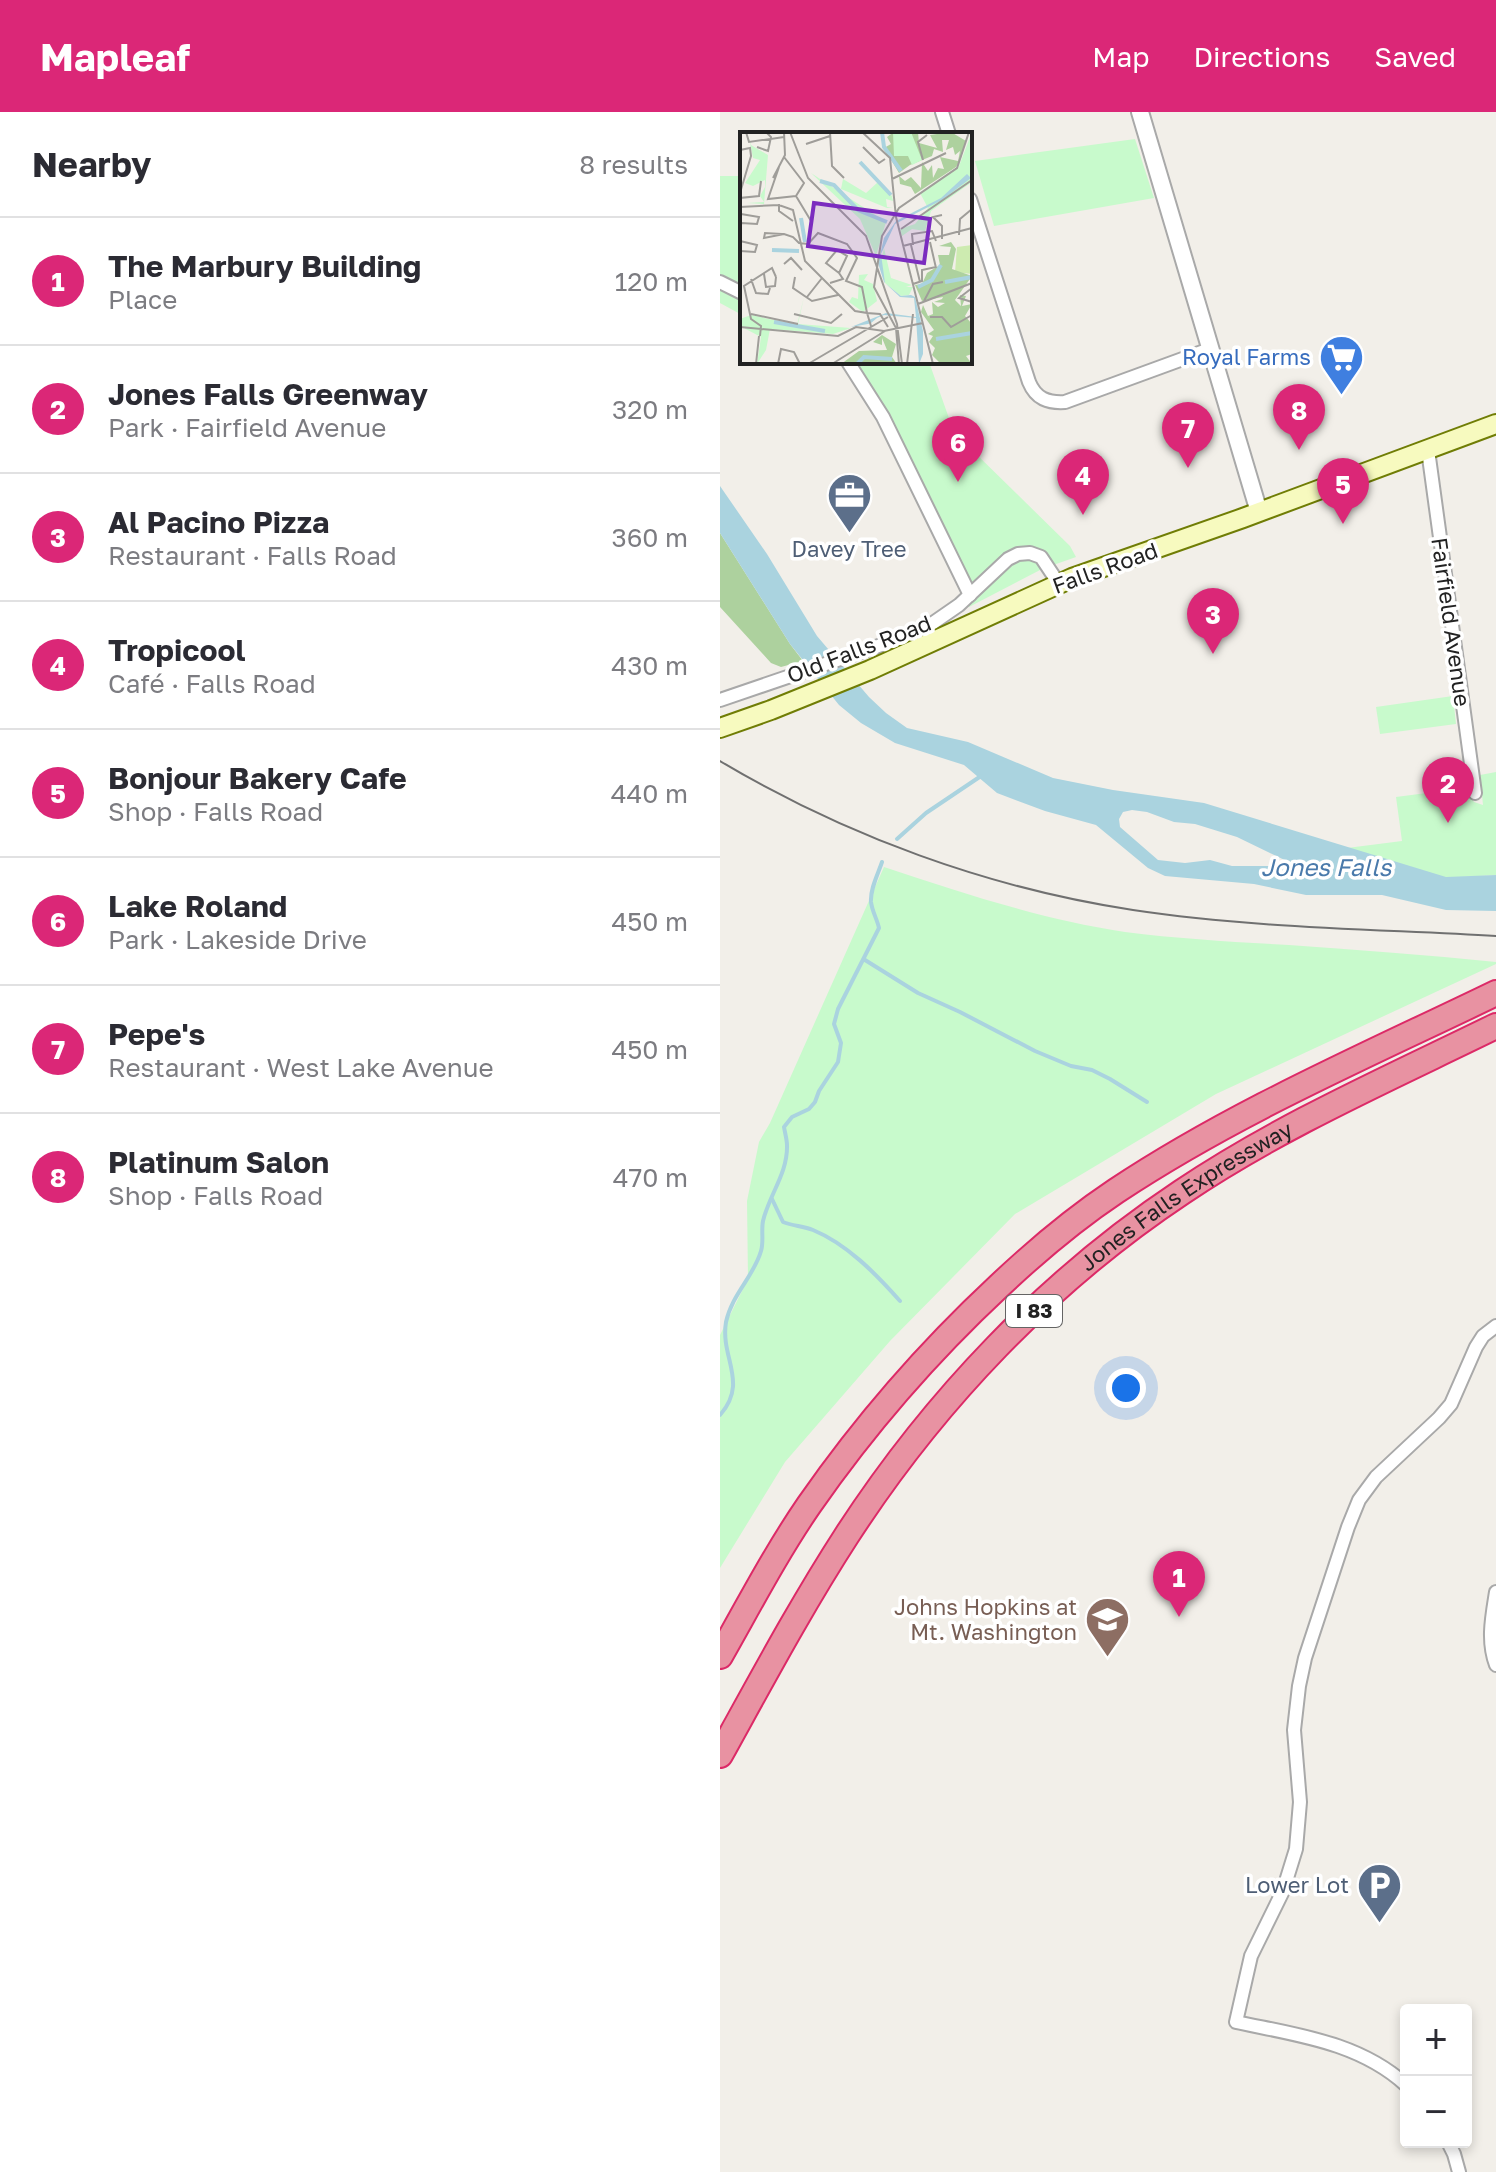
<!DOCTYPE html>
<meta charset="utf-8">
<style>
:root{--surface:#fff;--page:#f2f2f3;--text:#2b2b33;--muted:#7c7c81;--line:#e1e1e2;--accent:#db2777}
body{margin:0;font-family:"Golos Text",sans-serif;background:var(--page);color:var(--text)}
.controls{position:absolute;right:24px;bottom:24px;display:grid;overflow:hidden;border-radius:8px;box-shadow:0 4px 12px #0003}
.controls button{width:72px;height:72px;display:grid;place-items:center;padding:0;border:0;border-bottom:2px solid var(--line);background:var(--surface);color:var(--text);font:40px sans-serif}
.you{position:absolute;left:406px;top:1276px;width:28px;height:28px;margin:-20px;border:6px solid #fff;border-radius:50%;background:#1a73e8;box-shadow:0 0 0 12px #1a73e833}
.badge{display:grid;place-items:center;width:52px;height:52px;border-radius:50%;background:var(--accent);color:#fff;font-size:26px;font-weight:700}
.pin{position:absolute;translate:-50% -66px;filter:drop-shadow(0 2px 4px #0008)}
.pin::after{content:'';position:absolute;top:42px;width:28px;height:24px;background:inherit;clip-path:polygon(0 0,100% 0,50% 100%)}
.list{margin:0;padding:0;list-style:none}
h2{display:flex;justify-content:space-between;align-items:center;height:104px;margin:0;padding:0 32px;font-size:34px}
h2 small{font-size:26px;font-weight:400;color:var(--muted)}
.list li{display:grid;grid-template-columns:52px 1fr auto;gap:24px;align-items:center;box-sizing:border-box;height:128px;padding:0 32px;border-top:2px solid var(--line)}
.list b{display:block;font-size:30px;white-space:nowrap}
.list p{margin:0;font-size:26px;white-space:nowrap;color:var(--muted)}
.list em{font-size:26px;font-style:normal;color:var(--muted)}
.map{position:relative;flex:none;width:776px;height:2060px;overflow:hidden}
header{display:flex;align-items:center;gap:48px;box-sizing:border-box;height:112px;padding:0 40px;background:var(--accent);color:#fff}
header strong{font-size:38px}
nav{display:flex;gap:44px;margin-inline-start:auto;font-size:28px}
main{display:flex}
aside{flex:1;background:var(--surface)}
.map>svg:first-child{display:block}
</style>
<header>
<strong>Mapleaf</strong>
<nav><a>Map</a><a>Directions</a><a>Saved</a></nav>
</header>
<main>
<aside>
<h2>Nearby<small>8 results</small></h2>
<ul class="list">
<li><span class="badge">1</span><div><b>The Marbury Building</b><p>Place</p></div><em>120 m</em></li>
<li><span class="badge">2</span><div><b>Jones Falls Greenway</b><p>Park · Fairfield Avenue</p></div><em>320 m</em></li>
<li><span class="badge">3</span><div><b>Al Pacino Pizza</b><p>Restaurant · Falls Road</p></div><em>360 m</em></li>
<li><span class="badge">4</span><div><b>Tropicool</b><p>Café · Falls Road</p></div><em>430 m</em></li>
<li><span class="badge">5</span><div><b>Bonjour Bakery Cafe</b><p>Shop · Falls Road</p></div><em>440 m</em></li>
<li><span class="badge">6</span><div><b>Lake Roland</b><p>Park · Lakeside Drive</p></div><em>450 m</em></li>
<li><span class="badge">7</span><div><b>Pepe's</b><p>Restaurant · West Lake Avenue</p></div><em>450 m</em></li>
<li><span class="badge">8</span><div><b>Platinum Salon</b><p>Shop · Falls Road</p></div><em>470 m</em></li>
</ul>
</aside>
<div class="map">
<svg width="776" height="2060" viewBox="0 0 776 2060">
<rect width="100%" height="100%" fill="#f2efe9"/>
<polygon fill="#add19e" points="0,421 70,532 83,549 61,555 51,551 0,495"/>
<g fill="#c8facc">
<polygon points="415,27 434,86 274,114 255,49"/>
<polygon points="0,64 22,64 22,203 0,191"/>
<polygon points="114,250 209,250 230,309 249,335 350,434 356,445 322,457 249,495 173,334 138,271 127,256"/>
<polygon points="733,584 736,612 660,622 656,595"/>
<polygon points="776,660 776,763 726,766 627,736 682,729 676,685 745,676 754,690 763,693 760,663"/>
<path d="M164,755C243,781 323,808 405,820C460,827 515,830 569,833C638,838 707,843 776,850V852L496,982L295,1102L170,1229L65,1350L0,1456V1223L28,1167L27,1089L39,1030L50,1011Z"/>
</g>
<path fill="#aad3df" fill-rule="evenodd" d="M0,374L47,442L97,524L149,585L166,601L187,616L248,630L333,666L393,678L484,691L726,765L776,763V799L726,798L662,783H586L534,772L445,764L428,756L376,713L325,699L277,681L244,653L175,631L141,611L119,593L70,532L0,421ZM412,698L427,700L454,710L475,712L517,725L577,754V756H563L558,754H512L490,748L465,751L438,748L400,715L399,707L403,700Z"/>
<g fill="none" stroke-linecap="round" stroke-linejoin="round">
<g stroke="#aad3df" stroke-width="4">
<polyline points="177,727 206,701 261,664"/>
<polyline points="145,848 198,881 240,900 315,939 351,954 372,958 390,967 427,990"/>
<path d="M52,1087L63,1110C73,1114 83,1114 93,1118C127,1132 156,1162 180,1189"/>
<path d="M0,1303C29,1270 0,1246 6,1210C12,1182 34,1164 41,1139C44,1130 41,1118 43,1109C49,1083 68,1061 67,1033C67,1028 65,1021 64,1015L72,1005L89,997L95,990L99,979L118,950L121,931L114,912L118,897L159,816C157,807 152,799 151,790C150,777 158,762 162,750"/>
</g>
<defs>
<g id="minor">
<polyline points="222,0 229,22"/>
<path d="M250,87L309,270C316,287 328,291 345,290L490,237"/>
<polyline points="0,170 22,181"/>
<polyline points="128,250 163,305 250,483"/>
<polyline points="708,338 755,681"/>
<polyline points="0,588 173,529 213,511 239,493 288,447 298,442 310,441 321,445 339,472"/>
<path d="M776,1480C772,1505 767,1529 776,1553"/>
<path d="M686,1973C639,1930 576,1923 516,1910L531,1844L563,1779L576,1737L580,1690L574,1618L579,1574L585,1546L628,1415L639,1388L656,1365L719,1306L731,1292L756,1235L763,1224L776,1214"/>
<polyline points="728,2030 734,2042 739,2060"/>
</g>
<polyline id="tertiary" points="420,0 539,400"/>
<polyline id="secondary" points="0,616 51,598 150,558 352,466 523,406 776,312"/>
<g id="motorway">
<path d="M0,1544C29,1493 56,1441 89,1393C146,1311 206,1242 279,1174C315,1140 354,1107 396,1079C515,1000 648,943 776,881"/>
<path id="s1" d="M0,1643C41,1569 81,1494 127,1423C214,1289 328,1169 462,1080C560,1014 670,966 776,914"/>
</g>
</defs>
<use href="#minor" stroke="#a9a9a9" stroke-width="16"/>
<use href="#tertiary" stroke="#a9a9a9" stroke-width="20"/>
<use href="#secondary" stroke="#707d05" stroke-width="22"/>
<use href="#motorway" stroke="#dc2a67" stroke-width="28"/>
<use href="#minor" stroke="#fff" stroke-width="12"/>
<use href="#tertiary" stroke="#fff" stroke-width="16"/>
<use href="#secondary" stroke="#f7fabf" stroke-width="18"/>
<use href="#motorway" stroke="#e892a2" stroke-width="24"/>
<path stroke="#707070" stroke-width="2" d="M0,649C126,724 268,776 413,798C533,816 655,817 776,824"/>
</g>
<defs>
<symbol id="supermarket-pin" viewBox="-11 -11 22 30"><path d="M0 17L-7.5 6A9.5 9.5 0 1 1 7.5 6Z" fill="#3f7fe0" stroke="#fff"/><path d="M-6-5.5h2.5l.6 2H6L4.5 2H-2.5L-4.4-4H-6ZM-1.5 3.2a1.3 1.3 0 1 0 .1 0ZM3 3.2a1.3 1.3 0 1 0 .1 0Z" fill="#fff"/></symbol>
<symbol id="office-pin" viewBox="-11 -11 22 30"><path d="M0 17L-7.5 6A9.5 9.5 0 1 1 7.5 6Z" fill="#5c6f8a" stroke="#fff"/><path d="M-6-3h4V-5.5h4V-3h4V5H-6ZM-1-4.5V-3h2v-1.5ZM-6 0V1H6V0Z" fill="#fff"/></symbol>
<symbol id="university-pin" viewBox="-11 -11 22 30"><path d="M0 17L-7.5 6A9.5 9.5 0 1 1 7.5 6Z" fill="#8d6e63" stroke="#fff"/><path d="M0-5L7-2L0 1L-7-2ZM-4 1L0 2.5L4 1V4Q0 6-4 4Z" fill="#fff"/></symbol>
<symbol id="parking-pin" viewBox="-11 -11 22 30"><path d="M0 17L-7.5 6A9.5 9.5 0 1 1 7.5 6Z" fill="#5c6f8a" stroke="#fff"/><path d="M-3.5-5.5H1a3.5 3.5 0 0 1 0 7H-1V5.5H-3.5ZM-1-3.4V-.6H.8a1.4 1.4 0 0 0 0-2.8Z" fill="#fff"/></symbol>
</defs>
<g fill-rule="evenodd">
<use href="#supermarket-pin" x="596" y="220" width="51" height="69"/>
<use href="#office-pin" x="104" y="358" width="51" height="69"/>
<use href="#university-pin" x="362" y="1482" width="51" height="69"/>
<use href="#parking-pin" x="634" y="1748" width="51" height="69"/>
</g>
<g text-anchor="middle" stroke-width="7" stroke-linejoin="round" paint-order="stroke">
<rect fill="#fff" stroke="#646464" stroke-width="2" x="286" y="1183" width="56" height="32" rx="6"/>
<g font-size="20" font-weight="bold" fill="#222">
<text x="314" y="1206">I 83</text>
</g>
<g font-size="22" fill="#366cbe" stroke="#fff" text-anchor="end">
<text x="591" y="253">Royal Farms</text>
</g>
<g font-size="22" fill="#4e5e75" stroke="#fff">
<text x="129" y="445">Davey Tree</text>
<text x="629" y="1781" text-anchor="end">Lower Lot</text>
</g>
<g font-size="22" fill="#222" stroke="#fff">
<text transform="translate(385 456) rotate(-20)" y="8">Falls Road</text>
<text transform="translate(731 510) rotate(82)" y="8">Fairfield Avenue</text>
<text transform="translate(139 537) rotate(-21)" y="8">Old Falls Road</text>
<text dy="8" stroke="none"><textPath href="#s1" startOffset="738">Jones Falls Expressway</textPath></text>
</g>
<g font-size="22" fill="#785e54" stroke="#fff" text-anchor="end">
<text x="357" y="1503">Johns Hopkins at<tspan x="357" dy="25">Mt. Washington</tspan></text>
</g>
<g font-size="24" font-style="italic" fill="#4a7aab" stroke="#fff">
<text x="606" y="764">Jones Falls</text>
</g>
</g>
<g transform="translate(20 20)">
<rect width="232" height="232" fill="#f2efe9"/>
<path d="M232,113V142L215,140L217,115Z" fill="#cdebb0"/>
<path d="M154,0H178L179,11L197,16L190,3L211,0L226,9L221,26L216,35L175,62L171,55L160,52L159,44L165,49L171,45L181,56L182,30L188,39L192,33L193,46L198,36L204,37L200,25L218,29L220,19L215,23L213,15L206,18L209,8H202L203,20L194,17L192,24L170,33L159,41L144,16L151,12L147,5ZM211,110L216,117L212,137L232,144L215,168L221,174L220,163L226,164L222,174L232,172L225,184L232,192V222L226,224L232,232H201L192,223L195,216L189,210L193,204L188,202L194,198L181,180L183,173L188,184L193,182L192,170L198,175L205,171L194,170L202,167L203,165L182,169L175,153L182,152L187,141L200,133L198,123H209L211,115L199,114ZM142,203L156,212L152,225L157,232H101L119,219L147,218L142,206V213L133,210Z" fill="#add19e"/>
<path d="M153,0H171L182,28L172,33L168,24H154ZM232,0V50L191,79L185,99L172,97L162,104L160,97L175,92L188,76L180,61L219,34ZM9,5L11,13L28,23L24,72L7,71L24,70L20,64L25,55V48L13,54L5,51L20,28L13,26ZM71,41L146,90L136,124L120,87ZM103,47L126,61L138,50L152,64L153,69L146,67L147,75H153L147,76L101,57ZM144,116L151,146L172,153L166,155H173L169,163L161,164L145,151L140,133ZM128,142L124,148L133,152L137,169L123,180L109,170L112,165L118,167L119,143ZM64,165L58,192L111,196L93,202L30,197L26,218L17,232L21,205L0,194V187L11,183L57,193Z" fill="#c8facc"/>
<path d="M227,42L231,46L202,68L155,92L141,122L145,151L161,164L171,163L175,165L183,199V222L179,232L176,186L144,183L137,186L131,191L128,192L111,195L146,181L176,185L174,166L160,165L144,150L138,131L144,106L156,89L201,66Z" fill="#aad3df"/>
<path fill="none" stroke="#aad3df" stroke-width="4" d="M142,0L144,15L161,39M120,30L151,63M80,49L94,53L118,78L147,90M61,86L65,110M32,118L59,119M205,150L232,145M178,155L192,148L201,133M34,190L85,199M196,207L232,201M117,232L124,225L152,227"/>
<path fill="none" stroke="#9f9d99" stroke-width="2" d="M6,0L9,10L44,5M50,0L68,46L126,104L157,192L162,232M90,0L92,34L104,46M122,0L150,26L156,85L193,232M66,12L90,4M17,15L28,19L31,5L26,0M123,15L139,31L145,27M0,18L10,16L11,24L0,61M44,25L64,51L56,64L71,89M183,28L178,10L187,3M39,35L28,67L56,64M33,46L45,23L44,0M152,47L206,21M39,72V79L53,89M0,75L39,73L53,78L65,129L115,179L127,181L131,194M202,83L193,85L202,94V107M1,91L17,92L19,85L1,82M0,97V66L19,64L21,49M161,97L232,48M44,102L24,106L25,101L42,102H44L53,105L59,111L68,112L78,101L107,112L117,126L106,149L122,155L127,181L140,182L148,195M219,103L220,87L232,77M0,109L17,113L15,120L0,119M190,110L196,136M171,113L180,150M173,113L172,102L192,99L196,109M163,114L232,96M44,132L51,126L62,138M24,142L26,155L35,154L36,145M55,145L53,156L72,169L98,163M11,147L16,161L28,162L30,156M90,151L103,147L99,141L107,124L97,118L86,131L99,141M173,152L182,149V138L196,135M232,156L219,166L232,170M67,165L82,146M184,169L193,152L203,150M178,172L232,151M11,182L58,192M54,182L91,191L102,182M190,185H202L211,195L232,183M0,195L98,204L116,195L144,199L183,191M20,204L21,194L11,187L4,154L32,136L36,145M16,232L19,204M38,232L41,217L54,220L60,232M68,232L148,185M92,232L145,199M159,232L156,196L134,155L142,104L159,76L217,36L229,0M167,232L173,182"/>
<path fill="#7b2cbf" fill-opacity="0.15" stroke="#7b2cbf" stroke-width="4" d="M74,71L190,87L184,131L68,114Z"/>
<rect width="232" height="232" fill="none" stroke="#222" stroke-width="4"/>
</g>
</svg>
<div class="controls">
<button>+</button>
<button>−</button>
</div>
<div class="you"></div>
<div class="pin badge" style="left:459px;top:1505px">1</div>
<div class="pin badge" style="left:728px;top:711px">2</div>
<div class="pin badge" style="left:493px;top:542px">3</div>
<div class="pin badge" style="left:363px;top:403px">4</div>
<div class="pin badge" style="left:623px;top:412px">5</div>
<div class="pin badge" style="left:238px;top:370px">6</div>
<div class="pin badge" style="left:468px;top:356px">7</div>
<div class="pin badge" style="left:579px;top:338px">8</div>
</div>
</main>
